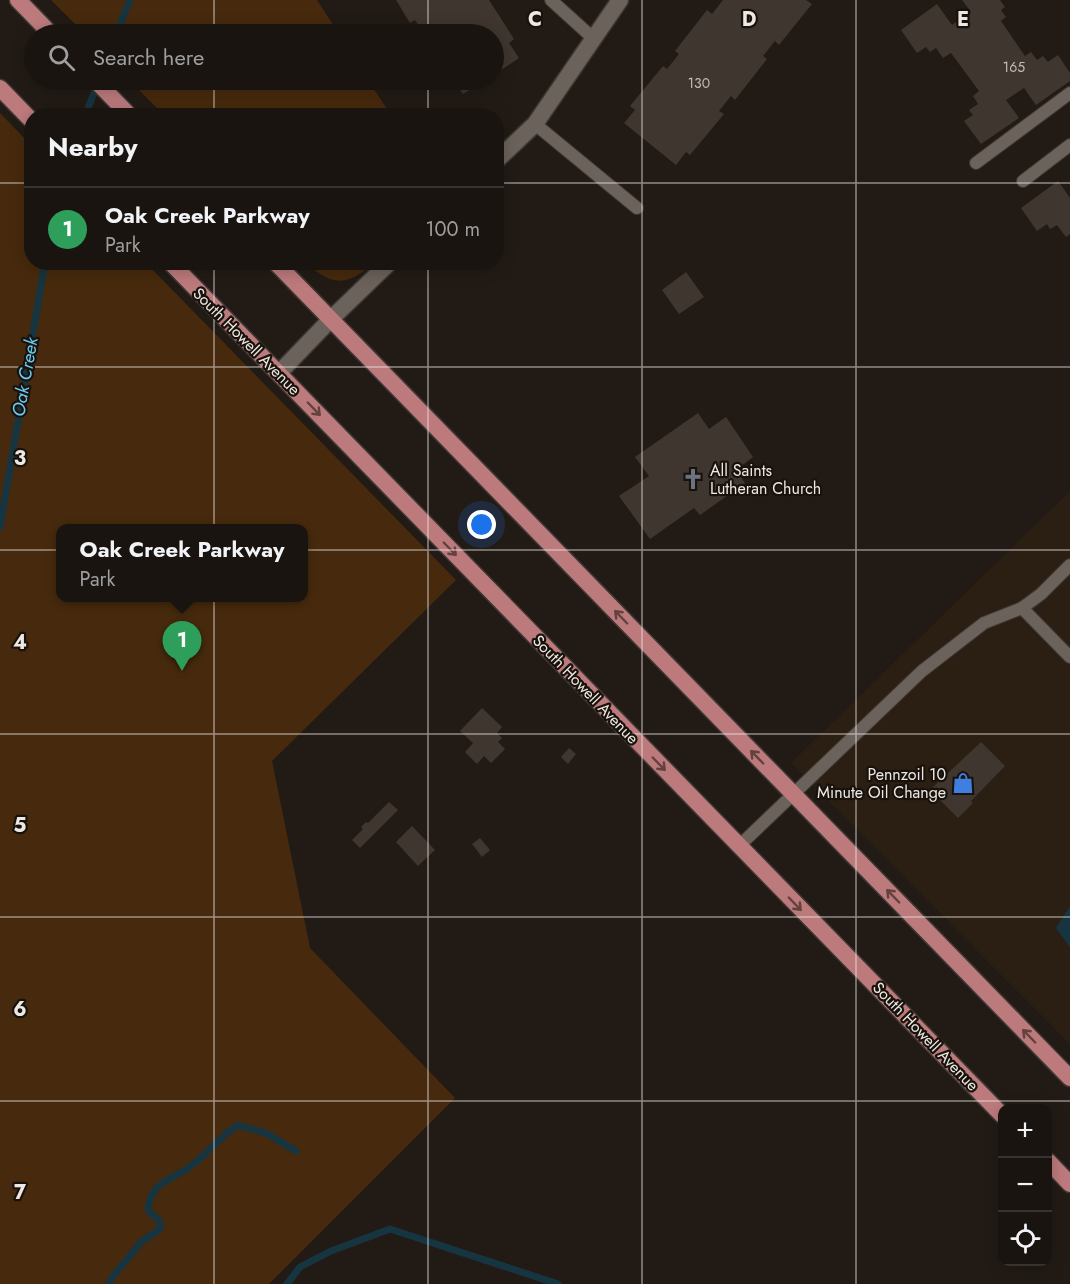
<!DOCTYPE html>
<meta charset="utf-8">
<style>
:root{--surface:#1a1410;--page:#27211e;--text:#f1f3f6;--muted:#9f9e9f;--line:#383330;--accent:#b45309}
body{margin:0;font-family:Jost,sans-serif;background:var(--page);color:var(--text)}
.controls{position:absolute;right:18px;bottom:18px;display:grid;overflow:hidden;border-radius:12px;box-shadow:0 3px 15px #0003}
.controls button{width:54px;height:54px;display:grid;place-items:center;padding:0;border:0;border-bottom:2px solid var(--line);background:var(--surface);color:var(--text);font:30px sans-serif}
.you{position:absolute;left:482px;top:525px;width:21px;height:21px;margin:-15px;border:4px solid #fff;border-radius:50%;background:#1a73e8;box-shadow:0 0 0 9px #1a73e833}
.badge{display:grid;place-items:center;width:39px;height:39px;border-radius:50%;background:var(--accent);color:#fff;font-size:20px;font-weight:700}
.pin{position:absolute;translate:-50% -50px;filter:drop-shadow(0 2px 3px #0008)}
.pin::after{content:'';position:absolute;top:32px;width:21px;height:18px;background:inherit;clip-path:polygon(0 0,100% 0,50% 100%)}
.popup{position:absolute;left:56px;top:524px;width:252px;height:78px;box-sizing:border-box;display:grid;place-content:center;border-radius:12px;background:var(--surface);filter:drop-shadow(0 2px 4px #0005);font-size:20px;white-space:nowrap;color:var(--muted)}
.popup b{font-size:22px;color:var(--text)}
.popup::after{content:'';position:absolute;left:50%;top:100%;margin-left:-12px;border:12px solid transparent;border-top-color:var(--surface)}
.list{margin:0;padding:0;list-style:none}
h2{display:flex;justify-content:space-between;align-items:center;height:78px;margin:0;padding:0 24px;font-size:26px}
h2 small{font-size:20px;font-weight:400;color:var(--muted)}
.list li{display:grid;grid-template-columns:39px 1fr auto;gap:18px;align-items:center;box-sizing:border-box;height:84px;padding:0 24px;border-top:2px solid var(--line)}
.list b{display:block;font-size:22px;white-space:nowrap}
.list p{margin:0;font-size:20px;white-space:nowrap;color:var(--muted)}
.list em{font-size:20px;font-style:normal;color:var(--muted)}
.icon{flex:none;width:33px;height:33px;fill:none;stroke:currentColor;stroke-width:2;stroke-linecap:round;stroke-linejoin:round}
.map{position:relative;flex:none;width:1070px;height:1284px;overflow:hidden}
.search{position:absolute;background:var(--surface);box-shadow:0 3px 15px #0003;left:24px;top:24px;width:480px;height:66px;display:flex;align-items:center;gap:15px;box-sizing:border-box;padding:0 21px;border-radius:33px;color:var(--muted);font-size:22px}
.panel{position:absolute;background:var(--surface);box-shadow:0 3px 15px #0003;left:24px;top:108px;width:480px;height:162px;border-radius:24px}
.map>svg:first-child{display:block}
</style>
<div class="map">
<svg width="1070" height="1284" viewBox="0 0 1070 1284">
<rect width="100%" height="100%" fill="#221b15"/>
<polygon fill="#2b1f14" points="1070,491 1070,1044 791,763"/>
<g fill="#472a0d" fill-rule="evenodd">
<polygon points="51,0 317,0 339,34 85,34"/>
<polygon points="129,80 368,80 391,115 164,115"/>
<path d="M0,113L31,145L32,262L146,263L456,580L272,761L310,948L455,1098L269,1284H0ZM60,528H304V598H60Z"/>
<path d="M307,263H373C349,286 331,287 307,263Z"/>
</g>
<polygon fill="#163541" points="1070,906 1070,947 1056,928"/>
<g fill="none" stroke-linecap="round" stroke-linejoin="round">
<g stroke="#163541" stroke-width="7">
<polyline points="116,34 130,0"/>
<polyline points="85,116 97,85"/>
<polyline points="0,527 45,262"/>
<path d="M109,1284L111,1279L141,1242L160,1229V1222L148,1210C150,1179 178,1179 196,1162C211,1149 222,1135 238,1125L266,1133L296,1151"/>
<polyline points="287,1284 300,1267 331,1251 390,1229 558,1284"/>
</g>
</g>
<g fill="#3e362f">
<polygon points="396,0 489,0 514,39 509,43 519,58 494,75 494,34 424,34 415,20 410,23"/>
<polygon points="723,0 806,0 812,4 779,45 775,41 763,56 767,59 735,100 731,96 719,111 724,114 690,155 686,152 676,165 624,123 635,110 630,106 663,66 667,69 679,54 675,51 707,10 712,14"/>
<polygon points="962,0 1000,0 1005,7 1001,10 1006,17 1001,21 1025,56 1031,52 1037,60 1043,56 1048,62 1058,55 1070,73 1070,81 1036,105 1024,88 1006,100 1019,118 981,144 964,121 973,115 969,110 978,104 973,96 979,91 951,53 943,58 936,48 930,52 926,47 917,53 901,30 937,4 952,25 971,12"/>
<polygon points="454,80 486,80 463,94"/>
<polygon points="1058,181 1070,198 1070,234 1066,237 1057,225 1050,229 1047,224 1037,231 1021,208"/>
<polygon points="686,272 704,297 679,314 662,290"/>
<polygon points="698,413 709,429 726,417 753,457 736,470 745,483 700,515 694,508 650,539 619,496 649,476 635,457"/>
<polygon points="482,708 502,727 497,733 502,738 498,742 505,749 491,763 484,756 477,764 465,752 473,743 460,731"/>
<polygon points="981,742 1005,766 971,801 973,803 958,818 930,790"/>
<polygon points="569,748 576,754 568,764 561,757"/>
<polygon points="389,802 398,810 360,848 352,840 363,829 361,827 366,822 368,823"/>
<polygon points="412,826 435,850 418,866 396,842"/>
<polygon points="480,838 490,850 482,857 472,844"/>
</g>
<g fill="none" stroke-linecap="round" stroke-linejoin="round">
<defs>
<g id="service">
<polyline points="551,0 594,39"/>
<polyline points="535,124 637,208"/>
<polyline points="976,163 1070,93"/>
<polyline points="1023,181 1070,145"/>
<polyline points="1022,608 1070,657"/>
<polyline points="739,846 922,671 984,623 1022,608 1041,594 1070,565"/>
</g>
<g id="minor">
<polyline points="496,161 535,124 620,0"/>
<polyline points="279,373 331,319 390,262"/>
</g>
<g id="primary">
<polyline points="18,0 51,34"/>
<polyline points="95,80 130,116"/>
<polyline points="0,88 32,121"/>
<polyline points="170,262 1002,1115"/>
<polyline points="275,262 1070,1078"/>
<polyline points="1048,1161 1070,1184"/>
</g>
</defs>
<use href="#service" stroke="#3d3834" stroke-width="14"/>
<use href="#minor" stroke="#3d3834" stroke-width="19"/>
<use href="#primary" stroke="#3d3834" stroke-width="19"/>
<use href="#service" stroke="#6b625b" stroke-width="12"/>
<use href="#minor" stroke="#6b625b" stroke-width="16"/>
<use href="#primary" stroke="#bd7a7d" stroke-width="16"/>
</g>
<defs><path id="oneway-shaft" d="M-6 0H5M1.5-3L5.5 0L1.5 3" fill="none" stroke-width="1.6" stroke-linecap="round" stroke-linejoin="round" transform="scale(1.5)"/></defs>
<g stroke="#63413f">
<use href="#oneway-shaft" transform="translate(314 409) rotate(46)"/>
<use href="#oneway-shaft" transform="translate(450 549) rotate(46)"/>
<use href="#oneway-shaft" transform="translate(621 617) rotate(-134)"/>
<use href="#oneway-shaft" transform="translate(757 757) rotate(-134)"/>
<use href="#oneway-shaft" transform="translate(659 764) rotate(46)"/>
<use href="#oneway-shaft" transform="translate(893 896) rotate(-134)"/>
<use href="#oneway-shaft" transform="translate(795 904) rotate(46)"/>
<use href="#oneway-shaft" transform="translate(1029 1036) rotate(-134)"/>
</g>
<path fill="none" stroke="#ede8e3" stroke-width="1.5" stroke-opacity="0.55" d="M214,0V34M428,0V34M642,0V1284M856,0V1284M214,80V116M428,80V116M0,183H32M496,183H1070M214,262V1284M428,262V1284M0,367H1070M0,550H1070M0,734H1070M0,917H1070M0,1101H1070"/>
<defs>
<symbol id="church-bare" viewBox="-9 -9 18 18"><path d="M-1.2-6h2.4v3.5h3.3v2.4h-3.3V6h-2.4V-.1h-3.3v-2.4h3.3Z" fill="#6b7280" stroke="#19120c" stroke-width="2.5" paint-order="stroke"/></symbol>
<symbol id="shop-bare" viewBox="-9 -9 18 18"><path d="M-5-2.5h2.3a2.7 3.5 0 0 1 5.4 0H5L5.5 6h-11ZM-1.5-2.5h3a1.5 2.3 0 0 0-3 0Z" fill="#3f7fe0" stroke="#19120c" stroke-width="2.5" paint-order="stroke"/></symbol>
</defs>
<g fill-rule="evenodd">
<use href="#church-bare" x="678" y="464" width="30" height="30"/>
<use href="#shop-bare" x="948" y="768" width="30" height="30"/>
</g>
<g text-anchor="middle" stroke-width="4.5" stroke-linejoin="round" paint-order="stroke">
<g font-size="14" fill="#c1bcb6">
<text x="1014" y="72">165</text>
<text x="699" y="88">130</text>
</g>
<g font-size="16" fill="#ede8e3" stroke="#19120c">
<text transform="translate(247 341) rotate(45)" y="6">South Howell Avenue</text>
<text transform="translate(586 689) rotate(46)" y="6">South Howell Avenue</text>
<text transform="translate(926 1036) rotate(46)" y="6">South Howell Avenue</text>
</g>
<g font-size="16" fill="#ede8e3" stroke="#19120c" text-anchor="start">
<text x="710" y="476">All Saints<tspan x="710" dy="18">Lutheran Church</tspan></text>
<text x="946" y="780" text-anchor="end">Pennzoil 10<tspan x="946" dy="18">Minute Oil Change</tspan></text>
</g>
<g font-size="18" font-style="italic" fill="#69cdf3" stroke="#19120c">
<text transform="translate(25 377) rotate(-80)" y="6">Oak Creek</text>
</g>
</g>
<g font-size="20" text-anchor="middle" font-weight="bold" fill="#ede8e3" stroke="#19120c" stroke-width="4.5" stroke-linejoin="round" paint-order="stroke">
<text x="535" y="26">C</text>
<text x="749" y="26">D</text>
<text x="963" y="26">E</text>
<text x="20" y="465">3</text>
<text x="20" y="649">4</text>
<text x="20" y="832">5</text>
<text x="20" y="1016">6</text>
<text x="20" y="1199">7</text>
</g>
</svg>
<div class="controls">
<button>+</button>
<button>−</button>
<button><svg class="icon" aria-label="locate" viewBox="0 0 24 24"><circle cx="12" cy="12" r="6"/><path d="M12 2v4M12 18v4M2 12h4M18 12h4"/></svg></button>
</div>
<div class="you"></div>
<div class="pin badge" style="left:182px;top:671px;background:#2e9e5b">1</div>
<div class="popup"><b>Oak Creek Parkway</b>Park</div>
<div class="search"><svg class="icon" aria-label="search" viewBox="0 0 24 24"><circle cx="10" cy="10" r="6"/><path d="M15 15l6 6"/></svg>Search here</div>
<section class="panel">
<h2>Nearby<small></small></h2>
<ul class="list">
<li><span class="badge" style="background:#2e9e5b">1</span><div><b>Oak Creek Parkway</b><p>Park</p></div><em>100 m</em></li>
</ul>
</section>
</div>
